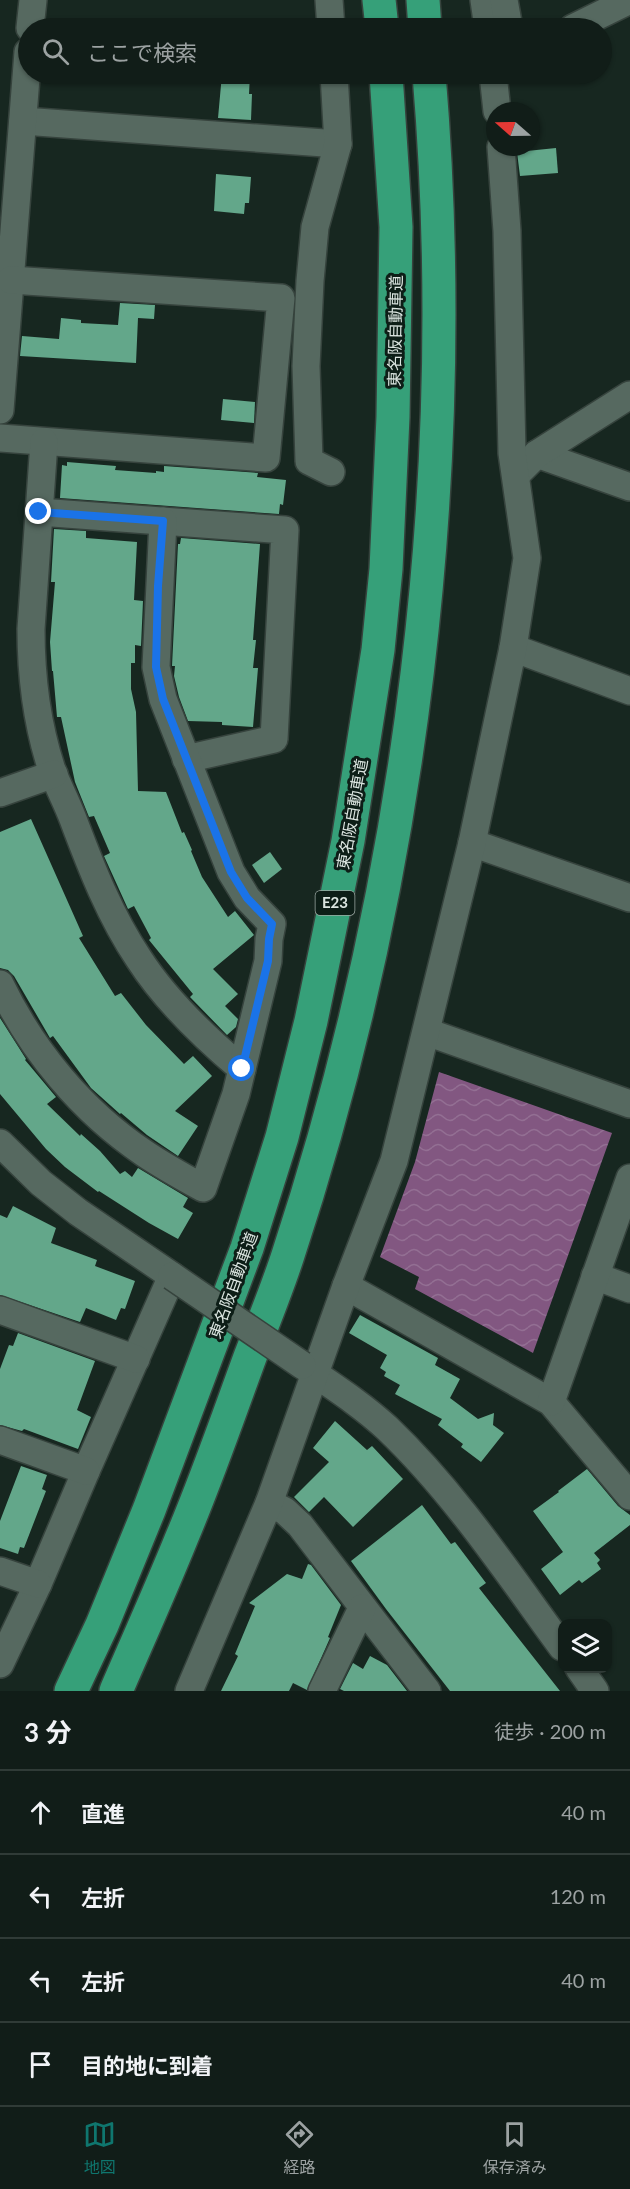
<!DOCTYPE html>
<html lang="ja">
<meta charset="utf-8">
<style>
:root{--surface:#111d18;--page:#1a2621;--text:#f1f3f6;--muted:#9ca2a2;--line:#303b37;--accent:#0f766e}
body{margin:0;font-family:Lato,"Noto Sans JP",sans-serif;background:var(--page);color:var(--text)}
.controls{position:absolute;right:18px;bottom:18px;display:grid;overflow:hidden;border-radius:12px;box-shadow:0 2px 4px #0004}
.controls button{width:54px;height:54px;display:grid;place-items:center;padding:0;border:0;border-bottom:2px solid var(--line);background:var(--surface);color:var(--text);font:30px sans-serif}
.compass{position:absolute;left:486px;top:102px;width:54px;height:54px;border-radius:50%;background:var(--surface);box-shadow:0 2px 4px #0004;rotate:290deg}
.stop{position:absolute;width:18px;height:18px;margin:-14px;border:4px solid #1a73e8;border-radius:50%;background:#fff}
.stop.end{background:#1a73e8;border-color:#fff;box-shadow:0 2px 6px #0008}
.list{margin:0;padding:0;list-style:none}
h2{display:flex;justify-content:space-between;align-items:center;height:78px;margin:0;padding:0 24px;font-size:26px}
h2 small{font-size:20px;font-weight:400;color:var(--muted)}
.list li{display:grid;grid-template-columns:39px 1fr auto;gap:18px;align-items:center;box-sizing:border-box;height:84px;padding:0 24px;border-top:2px solid var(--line)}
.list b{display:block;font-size:22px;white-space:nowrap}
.list em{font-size:20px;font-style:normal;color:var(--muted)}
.icon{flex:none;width:33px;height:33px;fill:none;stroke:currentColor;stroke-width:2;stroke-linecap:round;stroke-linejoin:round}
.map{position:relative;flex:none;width:630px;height:1691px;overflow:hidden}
.search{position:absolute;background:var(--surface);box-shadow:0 2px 4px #0004;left:18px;right:18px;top:18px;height:66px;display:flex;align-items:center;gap:15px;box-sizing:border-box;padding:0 21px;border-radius:33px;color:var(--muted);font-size:22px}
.sheet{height:414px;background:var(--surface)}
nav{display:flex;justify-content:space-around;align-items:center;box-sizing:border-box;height:84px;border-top:2px solid var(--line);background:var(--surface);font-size:16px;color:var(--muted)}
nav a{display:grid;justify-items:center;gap:3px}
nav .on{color:var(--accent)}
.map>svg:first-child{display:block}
</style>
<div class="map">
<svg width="630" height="1691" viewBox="0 0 630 1691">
<defs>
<pattern id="water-waves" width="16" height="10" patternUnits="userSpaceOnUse" patternTransform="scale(1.5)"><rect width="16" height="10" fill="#825781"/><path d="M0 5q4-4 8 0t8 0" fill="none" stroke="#936f93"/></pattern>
</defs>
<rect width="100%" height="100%" fill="#172720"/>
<polygon fill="url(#water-waves)" points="439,1072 612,1133 533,1353 415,1289 419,1277 380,1257 415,1162"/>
<g fill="#63a78a">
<polygon points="222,74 250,74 249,94 252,94 251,120 218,118"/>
<polygon points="556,148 558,173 520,176 517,152"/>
<polygon points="216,174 251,177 249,203 245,203 244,214 214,211"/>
<polygon points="120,303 155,305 154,319 138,318 136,363 20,356 22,336 59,339 61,318 81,320 81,323 118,325"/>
<polygon points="223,399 255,402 254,423 221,420"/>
<polygon points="67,462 116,466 115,470 156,473 156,471 164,472 164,466 258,473 257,477 286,480 283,505 280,504 279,514 60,498 62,465 67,466"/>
<polygon points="54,529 86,531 86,538 137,542 134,600 143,601 141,646 135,645 135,663 131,663 131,689 136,712 138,791 166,792 182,833 184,832 192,850 191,851 202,877 228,917 235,911 254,935 213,969 238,994 225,1006 238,1019 236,1027 227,1035 190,997 193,994 149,940 151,938 134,906 128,909 104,856 110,853 94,816 89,817 75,782 61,717 57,717 53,671 52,671 50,642 55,582 51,582"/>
<polygon points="181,538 260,544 253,640 256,640 253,668 258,668 253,727 222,725 222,722 188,721 179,697 174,676 175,666 172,666 178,544 180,544"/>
<polygon points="31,819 83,936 79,938 115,996 121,993 146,1025 184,1064 193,1056 212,1076 175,1111 198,1126 178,1156 147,1135 121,1113 120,1114 91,1088 53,1036 50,1038 14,976 8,970 0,968 0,832"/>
<polygon points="270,852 282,869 264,883 252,865"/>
<polygon points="0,1018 26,1059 25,1060 56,1097 47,1104 80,1136 81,1134 100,1151 120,1174 125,1171 132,1177 138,1168 188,1198 183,1207 193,1213 178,1239 149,1223 99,1191 98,1192 65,1167 46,1149 0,1094"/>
<polygon points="13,1206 56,1228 51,1243 97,1260 95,1266 135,1281 125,1309 121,1308 116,1320 86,1308 80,1322 0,1295 0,1215 7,1218"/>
<polygon points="360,1315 438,1358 435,1365 460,1379 450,1398 478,1419 494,1413 493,1425 504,1433 481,1462 461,1447 463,1444 438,1425 442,1419 395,1394 400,1385 384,1376 386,1372 380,1368 387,1355 349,1333"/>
<polygon points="18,1333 95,1361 77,1410 91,1417 78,1449 24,1429 22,1431 0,1425 0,1369 9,1345 13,1346"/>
<polygon points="335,1421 367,1450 372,1446 403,1479 353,1527 324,1497 309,1512 294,1497 329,1462 313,1448"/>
<polygon points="21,1466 47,1475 42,1489 46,1491 24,1548 20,1547 18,1554 0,1548 0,1521"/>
<polygon points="587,1469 618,1506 630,1515 630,1525 594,1553 600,1560 597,1563 601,1569 582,1583 579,1580 560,1595 541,1569 563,1552 533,1511 559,1492 558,1491"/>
<polygon points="422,1505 451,1544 455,1542 486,1583 479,1588 560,1691 450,1691 386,1609 351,1561"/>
<polygon points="308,1564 311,1565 341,1605 328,1637 330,1638 307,1690 293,1683 289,1691 221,1691 238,1656 235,1654 255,1606 249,1603 287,1574 302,1579"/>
<polygon points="370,1656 387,1665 407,1691 344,1691 340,1689 353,1663 363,1669"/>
</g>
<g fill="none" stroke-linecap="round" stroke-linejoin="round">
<defs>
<g id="minor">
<polyline points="329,0 331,28"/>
<polyline points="484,0 488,28"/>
<polyline points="504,0 509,28"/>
<polyline points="30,28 33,0"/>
<polyline points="573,28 630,0"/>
<polyline points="493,74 497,111"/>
<polyline points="23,121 338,144"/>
<polyline points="0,410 28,52"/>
<polyline points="0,438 266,458 281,298 11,280"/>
<path d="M44,442L31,629C31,678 37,726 53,773C59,788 67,803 73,819C91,867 110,916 139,959C166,1001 204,1037 242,1069"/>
<polyline points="537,454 630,487"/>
<polyline points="331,472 309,461 306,366 310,281 315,227 338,144 334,74"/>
<polyline points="516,475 537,454 630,395"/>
<polyline points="39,512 285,530 274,739 186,759"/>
<polyline points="513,648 630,691"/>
<polyline points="0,793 54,774"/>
<polyline points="472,843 630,898"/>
<path d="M0,984C32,1051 82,1111 144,1153C163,1166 183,1177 203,1188L236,1094L268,961L269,939L272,924L247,898L231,872L163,699L156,667L163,521"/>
<polyline points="427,1032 630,1104"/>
<polyline points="0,1143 41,1183 78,1212 172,1276 86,1471 38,1584 0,1664"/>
<polyline points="595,1276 630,1289"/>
<polyline points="346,1286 551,1402 630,1496"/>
<polyline points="0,1310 136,1359"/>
<path d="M302,1365C331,1385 361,1404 387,1428C455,1493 507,1572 562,1647"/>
<polyline points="551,1402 630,1178"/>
<polyline points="0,1440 86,1471"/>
<polyline points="269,1503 285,1511 300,1525 427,1691"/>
<polyline points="0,1571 38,1584"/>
<polyline points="579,1668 595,1691"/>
<polyline points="189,1691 269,1503 346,1286 394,1161 472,843 513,648 527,558 512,453 507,231 501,147"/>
<polyline points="322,1691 362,1608"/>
</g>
<g id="highway">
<polyline points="379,0 382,28"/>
<polyline points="423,0 425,28"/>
<polyline points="71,1691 102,1625 149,1510 247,1248 282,1137 311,1021 348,841 378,650 386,569 393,417 396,227 386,74"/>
<path d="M116,1691C138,1640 161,1589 182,1537C207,1478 228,1417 250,1357C263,1323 277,1289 288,1255C412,879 462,468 429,74"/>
</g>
</defs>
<use href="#minor" stroke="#36433d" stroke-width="30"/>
<use href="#highway" stroke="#36433d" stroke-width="36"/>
<use href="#minor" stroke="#566960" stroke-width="27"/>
<use href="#highway" stroke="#36a079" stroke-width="33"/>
<defs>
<polyline id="minor-bridge" points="172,1276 302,1365"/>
</defs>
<use href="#minor-bridge" stroke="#36433d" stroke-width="30" stroke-linecap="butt"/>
<use href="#minor-bridge" stroke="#566960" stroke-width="27"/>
</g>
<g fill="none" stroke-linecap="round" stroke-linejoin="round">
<polyline stroke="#1a73e8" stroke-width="8" points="39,512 163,521 158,586 156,667 163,699 231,872 247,898 272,924 269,939 268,961 242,1069"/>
</g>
<g text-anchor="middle" stroke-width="6" stroke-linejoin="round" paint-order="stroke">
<rect fill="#0d1e17" stroke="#9da9a4" stroke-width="1.5" x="315.5" y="891" width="39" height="24" rx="4.5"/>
<g font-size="15" font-weight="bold" fill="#dbe5e0">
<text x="335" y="908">E23</text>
</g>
<g font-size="16" fill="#dbe5e0" stroke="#0d1e17">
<text transform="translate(395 331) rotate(-89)" y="6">東名阪自動車道</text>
<text transform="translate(352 814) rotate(-80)" y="6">東名阪自動車道</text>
<text transform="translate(233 1285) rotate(-70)" y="6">東名阪自動車道</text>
</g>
</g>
</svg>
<div class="controls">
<button><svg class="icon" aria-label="layers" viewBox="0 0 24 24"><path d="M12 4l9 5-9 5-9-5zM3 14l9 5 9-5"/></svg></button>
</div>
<svg class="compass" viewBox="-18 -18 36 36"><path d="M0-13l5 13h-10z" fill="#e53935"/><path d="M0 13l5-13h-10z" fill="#9ca2a2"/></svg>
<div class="stop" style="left:242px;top:1069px"></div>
<div class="stop end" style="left:39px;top:512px"></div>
<div class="search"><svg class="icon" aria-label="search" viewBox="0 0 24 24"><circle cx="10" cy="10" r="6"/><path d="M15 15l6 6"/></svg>ここで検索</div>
</div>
<section class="sheet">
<h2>3 分<small>徒歩 · 200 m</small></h2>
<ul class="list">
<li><svg class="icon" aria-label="ahead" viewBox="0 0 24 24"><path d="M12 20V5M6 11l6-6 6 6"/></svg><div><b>直進</b></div><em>40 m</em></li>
<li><svg class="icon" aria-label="left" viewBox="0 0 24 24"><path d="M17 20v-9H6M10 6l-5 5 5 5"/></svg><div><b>左折</b></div><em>120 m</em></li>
<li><svg class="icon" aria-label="left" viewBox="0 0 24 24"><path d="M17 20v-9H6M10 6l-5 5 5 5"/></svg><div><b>左折</b></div><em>40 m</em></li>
<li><svg class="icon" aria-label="arrive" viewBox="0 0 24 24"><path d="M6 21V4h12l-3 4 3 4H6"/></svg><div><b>目的地に到着</b></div></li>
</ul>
</section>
<nav>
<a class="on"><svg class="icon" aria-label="map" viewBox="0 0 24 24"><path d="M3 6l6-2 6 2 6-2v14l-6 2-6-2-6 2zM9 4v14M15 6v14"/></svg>地図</a>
<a><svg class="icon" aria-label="directions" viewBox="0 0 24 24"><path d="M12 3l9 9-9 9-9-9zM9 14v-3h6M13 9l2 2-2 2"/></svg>経路</a>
<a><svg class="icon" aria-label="saved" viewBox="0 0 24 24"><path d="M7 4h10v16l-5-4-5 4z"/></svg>保存済み</a>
</nav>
